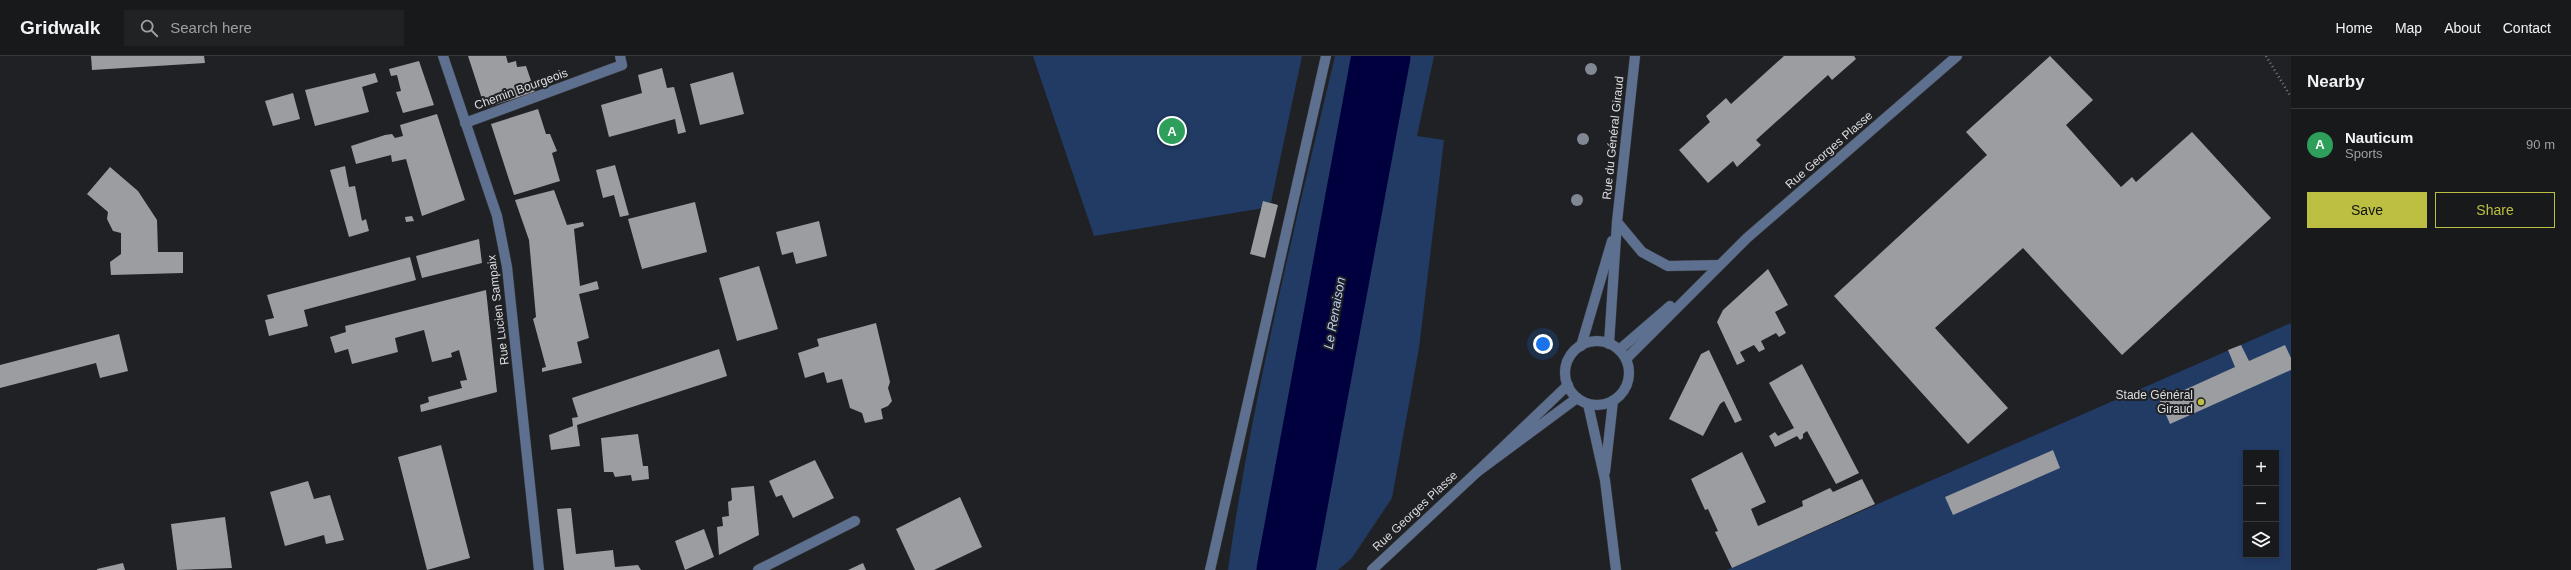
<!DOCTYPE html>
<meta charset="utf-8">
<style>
:root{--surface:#18191b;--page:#212224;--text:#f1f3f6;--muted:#9fa0a3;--line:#36383a;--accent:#bdbf43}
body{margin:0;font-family:Helvetica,sans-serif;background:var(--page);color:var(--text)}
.controls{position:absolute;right:12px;bottom:12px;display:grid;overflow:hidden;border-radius:0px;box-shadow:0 2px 6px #0003}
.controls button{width:36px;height:36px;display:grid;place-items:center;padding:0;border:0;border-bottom:1px solid var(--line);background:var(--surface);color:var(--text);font:20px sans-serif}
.you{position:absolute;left:1543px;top:288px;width:14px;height:14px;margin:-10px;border:3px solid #fff;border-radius:50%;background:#1a73e8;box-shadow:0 0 0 6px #1a73e833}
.badge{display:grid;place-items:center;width:26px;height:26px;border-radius:50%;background:var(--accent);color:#fff;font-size:13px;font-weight:700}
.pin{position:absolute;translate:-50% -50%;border:2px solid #fff;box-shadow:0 1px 4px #0006}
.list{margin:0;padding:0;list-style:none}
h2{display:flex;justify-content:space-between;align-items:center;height:52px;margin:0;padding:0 16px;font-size:17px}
h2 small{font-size:13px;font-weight:400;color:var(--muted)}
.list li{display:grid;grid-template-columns:26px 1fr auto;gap:12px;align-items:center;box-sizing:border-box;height:72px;padding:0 16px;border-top:1px solid var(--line)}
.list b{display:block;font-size:15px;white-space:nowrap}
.list p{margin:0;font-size:13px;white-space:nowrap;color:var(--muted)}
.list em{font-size:13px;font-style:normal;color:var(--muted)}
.actions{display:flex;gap:8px;padding:12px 16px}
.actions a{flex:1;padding:9px 0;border:1px solid var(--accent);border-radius:0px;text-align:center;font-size:14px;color:var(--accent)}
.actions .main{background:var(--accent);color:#111}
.icon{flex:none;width:22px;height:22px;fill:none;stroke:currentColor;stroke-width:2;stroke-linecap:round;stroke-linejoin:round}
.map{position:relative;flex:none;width:2291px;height:514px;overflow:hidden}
header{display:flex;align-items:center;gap:24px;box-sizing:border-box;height:56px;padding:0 20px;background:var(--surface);border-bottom:1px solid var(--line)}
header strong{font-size:19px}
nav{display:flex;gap:22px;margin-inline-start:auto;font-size:14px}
.search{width:280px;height:36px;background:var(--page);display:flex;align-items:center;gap:10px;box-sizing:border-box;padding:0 14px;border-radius:0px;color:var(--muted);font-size:15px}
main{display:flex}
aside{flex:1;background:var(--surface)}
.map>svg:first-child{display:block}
</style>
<header>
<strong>Gridwalk</strong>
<div class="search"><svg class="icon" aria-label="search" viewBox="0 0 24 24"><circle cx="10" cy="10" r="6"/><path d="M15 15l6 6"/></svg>Search here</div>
<nav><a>Home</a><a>Map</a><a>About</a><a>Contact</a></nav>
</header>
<main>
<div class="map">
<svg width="2291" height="514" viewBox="0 0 2291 514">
<rect width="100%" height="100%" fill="#202124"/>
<g fill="#223b65" fill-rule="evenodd">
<polygon points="1033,0 1302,0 1270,151 1094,180"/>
<path d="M1335,0H1434L1417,80L1444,84L1419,292L1392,442L1352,502L1338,514H1228C1252,342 1295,169 1335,0Z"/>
<path d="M2291,267V514H1727ZM2246,397H2276V499H2246Z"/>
</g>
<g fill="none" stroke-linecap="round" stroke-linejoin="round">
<polyline stroke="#00003f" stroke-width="59" points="1286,514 1381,0"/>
</g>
<g fill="#9b9da0">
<polygon points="91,0 204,0 205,7 92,14"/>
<polygon points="468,0 506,0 508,7 516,5 517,11 526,10 535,36 485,52"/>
<polygon points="1784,0 1854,0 1856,3 1832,24 1828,19 1756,84 1761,89 1737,111 1733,105 1708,127 1679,94 1710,66 1706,60 1726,42 1731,48"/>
<polygon points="2050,0 2093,44 2066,69 2121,131 2132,121 2136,126 2192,76 2271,162 2122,299 2023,192 1935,272 2008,352 1968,388 1834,240 1987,99 1966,76"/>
<polygon points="419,5 434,49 403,57 396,36 401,35 397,19 391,20 389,13"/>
<polygon points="662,12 667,32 674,31 686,76 678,78 675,63 609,81 601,49 642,37 638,19"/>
<polygon points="733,16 744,58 700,69 690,28"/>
<polygon points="375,17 378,26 362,31 369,56 315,70 305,34"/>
<polygon points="293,37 300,63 273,70 265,45"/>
<polygon points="538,53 546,78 550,78 557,95 552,97 560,125 514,139 491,68"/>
<polygon points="437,58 465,144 422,160 406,103 392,106 391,99 356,108 351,90 385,79 392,78 395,82 403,80 400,69"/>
<polygon points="615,109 629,159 620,161 614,139 603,142 596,114"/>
<polygon points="345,110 349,131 355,130 362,165 366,163 369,175 349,181 330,114"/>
<polygon points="110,111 138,135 157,164 158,196 183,196 183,217 111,219 110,206 121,198 121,177 113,175 107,163 108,156 87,138"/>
<polygon points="554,134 567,169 583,166 584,170 574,173 580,230 597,225 599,233 579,238 589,282 577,286 582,307 542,316 542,312 546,311 533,263 536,261 529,184 515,144"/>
<polygon points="1263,145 1278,149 1265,202 1250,198"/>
<polygon points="695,146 707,196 642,213 628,163"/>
<polygon points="412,160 414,165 406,166 405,161"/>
<polygon points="819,165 827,200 796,208 793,196 782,199 776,176"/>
<polygon points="479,183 482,207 422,222 416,200"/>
<polygon points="410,201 416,224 304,254 308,270 269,280 265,264 274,262 267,239"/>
<polygon points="759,210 778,273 737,285 719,222"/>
<polygon points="1768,213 1788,249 1775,256 1786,277 1779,281 1776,277 1761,285 1765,293 1759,296 1754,289 1740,296 1745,305 1737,309 1717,266 1723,254"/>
<polygon points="486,234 497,336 421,356 420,349 429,346 428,341 462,332 460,325 467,324 459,294 451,297 452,301 432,306 424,274 395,282 398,296 352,308 348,293 335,297 330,281 346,276 345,270"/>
<polygon points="876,267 890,326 888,332 892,345 888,350 881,353 883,363 865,367 862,357 850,352 842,323 827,327 824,316 805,322 798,297 819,290 817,283"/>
<polygon points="119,278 128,315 100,322 96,307 0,332 0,309"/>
<polygon points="2241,289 2249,305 2285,289 2291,302 2291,314 2170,368 2160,345 2235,311 2228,294"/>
<polygon points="719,293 727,320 577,369 580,390 551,394 549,379 573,370 572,362 578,361 572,342"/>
<polygon points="1709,294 1742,364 1735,367 1724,345 1720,348 1703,380 1669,363 1701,298"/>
<polygon points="1802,308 1859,417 1836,428 1807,375 1803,378 1803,382 1800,384 1797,380 1775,391 1769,380 1775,376 1778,380 1794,372 1769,327"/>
<polygon points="638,378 643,410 648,410 649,423 632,425 631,419 615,421 613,416 604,416 601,382"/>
<polygon points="441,389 470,502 427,514 398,401"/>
<polygon points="2053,394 2060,412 1953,459 1945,441"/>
<polygon points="1742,396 1766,446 1751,453 1758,470 1803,450 1802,445 1830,432 1833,436 1862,423 1875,448 1732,512 1715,476 1718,475 1708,453 1705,454 1691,423"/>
<polygon points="815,404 834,442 793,462 782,439 776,441 769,425"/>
<polygon points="308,425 314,443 330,439 344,484 326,488 324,479 285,490 270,436"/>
<polygon points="754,430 759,479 719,499 717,471 723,470 722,461 729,460 728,446 732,444 731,432"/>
<polygon points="960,441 982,491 934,514 915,514 896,473"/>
<polygon points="571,452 576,498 613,494 615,511 638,509 641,514 564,514 557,453"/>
<polygon points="225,461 232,512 177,514 171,468"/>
<polygon points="704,473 714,501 685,514 675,485"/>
<polygon points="123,507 125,514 97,514 97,513"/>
<polygon points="863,507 866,514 848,514"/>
</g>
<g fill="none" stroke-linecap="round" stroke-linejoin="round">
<defs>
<g id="minor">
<polyline points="443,0 497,160 507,211 539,514"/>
<polyline points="465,67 622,9 620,0"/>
<polyline points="1617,166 1642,196 1668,210 1719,209"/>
<circle cx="1597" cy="317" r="32"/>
<polyline points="1609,288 1617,166 1635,0"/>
<polyline points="1581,290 1612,185"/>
<polyline points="1619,294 1670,250"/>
<polyline points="1626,303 1747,182 1957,0"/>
<polyline points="1568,329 1477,416 1577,342"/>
<polyline points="1588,348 1605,424 1616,514"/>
<polyline points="1605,416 1613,345"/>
<polyline points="758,514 855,465"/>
<polyline points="1210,514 1326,0"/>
<polyline points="1372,514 1477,416"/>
</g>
</defs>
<use href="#minor" stroke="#3a3b3e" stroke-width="11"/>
<polyline stroke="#7e7f82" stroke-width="2.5" stroke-dasharray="1 3" stroke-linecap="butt" points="2266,0 2291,41"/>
<use href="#minor" stroke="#5d708f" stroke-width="10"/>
</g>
<g fill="#818894">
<circle cx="1591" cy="13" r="6"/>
<circle cx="1583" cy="83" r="6"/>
<circle cx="1577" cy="144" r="6"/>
</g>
<circle fill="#bdbf43" stroke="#202124" stroke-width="1.5" cx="2201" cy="346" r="4"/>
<g text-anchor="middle" stroke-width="4" stroke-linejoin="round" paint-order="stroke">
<g font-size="12" fill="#dddee0" stroke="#202124">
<text transform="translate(521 33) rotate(-20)" y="4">Chemin Bourgeois</text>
<text transform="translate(1613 82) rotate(-84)" y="4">Rue du Général Giraud</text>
<text transform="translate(1829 94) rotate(-41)" y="4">Rue Georges Plasse</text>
<text transform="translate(498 254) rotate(-97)" y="4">Rue Lucien Sampaix</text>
<text transform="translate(1415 455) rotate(-43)" y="4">Rue Georges Plasse</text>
</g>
<g font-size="12" fill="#dddee0" stroke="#202124" text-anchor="end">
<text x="2193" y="343">Stade Général<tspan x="2193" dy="14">Giraud</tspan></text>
</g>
<g font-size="13" font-style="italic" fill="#bad2f8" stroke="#202124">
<text transform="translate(1334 257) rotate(-80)" y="5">Le Renaison</text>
</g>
</g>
</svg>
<div class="controls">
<button>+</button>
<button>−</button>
<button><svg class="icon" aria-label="layers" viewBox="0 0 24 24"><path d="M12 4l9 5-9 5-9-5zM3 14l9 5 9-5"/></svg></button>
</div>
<div class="you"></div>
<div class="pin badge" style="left:1172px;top:75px;background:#2e9e5b">A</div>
</div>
<aside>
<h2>Nearby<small></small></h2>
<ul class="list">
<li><span class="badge" style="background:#2e9e5b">A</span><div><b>Nauticum</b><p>Sports</p></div><em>90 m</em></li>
</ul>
<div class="actions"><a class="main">Save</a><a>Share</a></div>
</aside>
</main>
